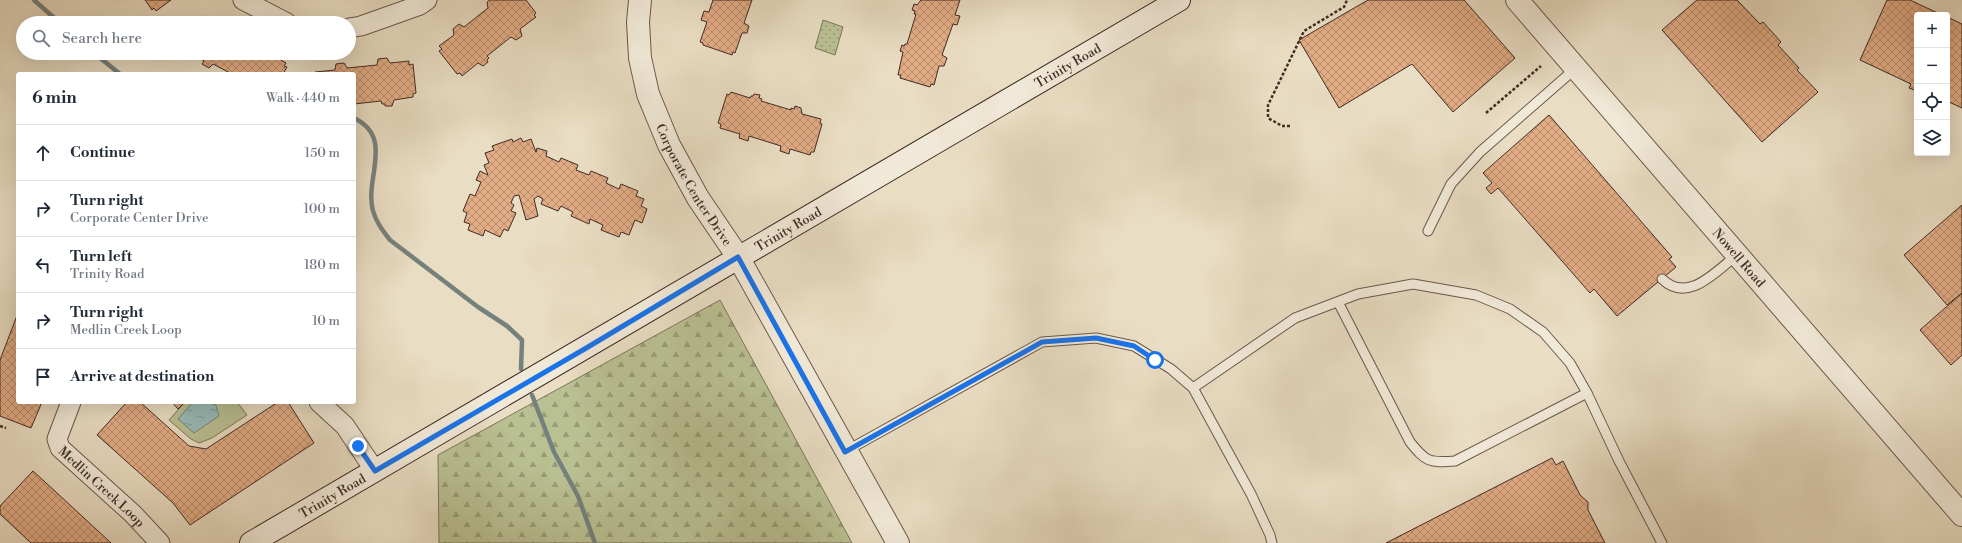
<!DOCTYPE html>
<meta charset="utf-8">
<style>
:root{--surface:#fff;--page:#f6f6f7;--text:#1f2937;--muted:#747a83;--line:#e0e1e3}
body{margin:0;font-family:"Libre Bodoni",serif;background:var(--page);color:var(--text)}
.controls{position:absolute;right:12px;top:12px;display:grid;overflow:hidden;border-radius:4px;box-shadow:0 4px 16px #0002}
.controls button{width:36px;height:36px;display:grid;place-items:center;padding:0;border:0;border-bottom:1px solid var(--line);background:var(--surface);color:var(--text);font:20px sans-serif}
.stop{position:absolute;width:12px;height:12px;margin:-9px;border:3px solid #1a73e8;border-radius:50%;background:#fff}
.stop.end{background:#1a73e8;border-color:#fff;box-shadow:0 1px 4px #0008}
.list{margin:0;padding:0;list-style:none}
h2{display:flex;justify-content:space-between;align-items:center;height:52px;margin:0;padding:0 16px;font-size:17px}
h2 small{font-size:13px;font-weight:400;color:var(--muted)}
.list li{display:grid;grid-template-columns:26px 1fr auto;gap:12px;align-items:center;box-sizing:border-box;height:56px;padding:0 16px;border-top:1px solid var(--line)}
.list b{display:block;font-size:15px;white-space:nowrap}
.list p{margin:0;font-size:13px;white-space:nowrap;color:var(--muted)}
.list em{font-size:13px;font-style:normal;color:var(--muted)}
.icon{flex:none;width:22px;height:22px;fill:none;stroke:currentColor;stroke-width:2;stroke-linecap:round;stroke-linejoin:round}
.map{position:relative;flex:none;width:1962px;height:543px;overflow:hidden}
.search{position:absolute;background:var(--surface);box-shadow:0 4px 16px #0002;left:16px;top:16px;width:340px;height:44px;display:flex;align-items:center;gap:10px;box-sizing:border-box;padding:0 14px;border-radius:22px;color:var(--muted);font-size:15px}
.panel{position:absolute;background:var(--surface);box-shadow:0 4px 16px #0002;left:16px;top:72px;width:340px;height:332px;border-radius:4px}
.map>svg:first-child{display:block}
</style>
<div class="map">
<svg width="1962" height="543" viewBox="0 0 1962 543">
<defs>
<pattern id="green-dots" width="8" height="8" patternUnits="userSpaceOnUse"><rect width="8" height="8" fill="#b9c092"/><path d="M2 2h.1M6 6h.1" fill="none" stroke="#989c77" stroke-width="1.8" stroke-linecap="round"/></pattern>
<pattern id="forest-firs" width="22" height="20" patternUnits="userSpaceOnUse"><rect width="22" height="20" fill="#b9c092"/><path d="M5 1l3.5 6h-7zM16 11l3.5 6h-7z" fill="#989c77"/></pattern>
<pattern id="water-ripples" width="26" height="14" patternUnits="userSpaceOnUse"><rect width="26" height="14" fill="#98bbb8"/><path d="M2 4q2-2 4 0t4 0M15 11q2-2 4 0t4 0" fill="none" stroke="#7d9895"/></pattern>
<pattern id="building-cross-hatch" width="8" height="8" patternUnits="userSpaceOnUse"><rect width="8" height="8" fill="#e2ac85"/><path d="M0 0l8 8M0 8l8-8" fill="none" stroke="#b98c6d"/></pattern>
</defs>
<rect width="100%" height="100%" fill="#e9ddc3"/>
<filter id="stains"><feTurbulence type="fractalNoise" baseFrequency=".005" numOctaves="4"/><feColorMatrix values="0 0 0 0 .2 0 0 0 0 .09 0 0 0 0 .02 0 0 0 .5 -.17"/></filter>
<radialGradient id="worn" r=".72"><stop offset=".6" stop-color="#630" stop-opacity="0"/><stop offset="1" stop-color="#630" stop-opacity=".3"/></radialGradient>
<polygon fill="url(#green-dots)" stroke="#7c765b" points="823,20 843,27 835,55 815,48"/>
<polygon fill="url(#forest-firs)" stroke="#7c765b" points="720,300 852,543 439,543 438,455"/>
<polygon fill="#b9c092" stroke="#7c765b" points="185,402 237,402 247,415 212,438 199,443 191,439 169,420"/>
<polygon fill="url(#water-ripples)" stroke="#75817d" points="193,402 207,402 216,405 219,416 194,433 178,419"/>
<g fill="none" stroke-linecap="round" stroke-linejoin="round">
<g stroke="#75817d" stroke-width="4.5">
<polyline points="34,0 60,23"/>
<polyline points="94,53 120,74"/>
<path d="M354,118C395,138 364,178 373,211C376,222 383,231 390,240L478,307L507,326L522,340L521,369"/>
<polyline points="532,395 554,452 578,496 595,543"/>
</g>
</g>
<g fill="url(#building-cross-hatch)" stroke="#402b24">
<polygon points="145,0 171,0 156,11 154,8 152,10"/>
<polygon points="490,0 526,0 536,13 534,15 536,17 520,29 522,36 516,40 511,37 487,56 489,58 487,60 488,62 483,66 478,63 462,76 460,73 457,74 439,51 442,49 439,46 454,35 453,29 459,24 464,27 488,8 487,2"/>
<polygon points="713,0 752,0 744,23 749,26 747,33 742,33 735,53 733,52 732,55 703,45 703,43 700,42 707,22 701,20 704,11 709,12"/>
<polygon points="921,0 960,0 955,15 960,16 957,25 953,24 942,55 947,58 944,66 939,66 934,85 931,84 930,87 900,78 901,75 898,75 903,52 900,51 902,45 904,46 905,44 907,44 916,14 914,14 915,11 912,10 914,4 917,5"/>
<polygon points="1368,0 1464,0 1515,58 1453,112 1412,64 1339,108 1299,40"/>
<polygon points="1697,0 1737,0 1760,24 1763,22 1781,42 1778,45 1799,68 1797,70 1818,92 1762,142 1662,30"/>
<polygon points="1887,0 1910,0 1942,15 1917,15 1917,91 1909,88 1911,84 1860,60"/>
<polygon points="204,16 216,23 196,23 199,18 202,19"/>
<polygon points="1947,17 1962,24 1962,108 1947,101"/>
<polygon points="194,53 269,53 286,63 284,66 287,67 283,74 232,74 213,64 209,68 202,64 204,61 201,59 202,57"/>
<polygon points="387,58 390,63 409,61 409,65 413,64 416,93 413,94 413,97 394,100 392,106 385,106 385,104 382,104 381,101 354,104 354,74 315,74 315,72 335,70 336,64 344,63 347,68 377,65 378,59"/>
<polygon points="731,92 750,98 751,96 753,96 754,94 760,95 759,98 762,99 761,101 791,110 791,108 794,109 795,106 801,108 802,114 821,119 820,123 822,124 814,152 811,152 810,155 790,149 789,154 780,151 781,146 749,136 748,141 739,138 740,134 720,128 721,124 718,123 727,94 729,95"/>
<polygon points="1549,115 1672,257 1669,259 1676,267 1617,316 1594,289 1590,293 1498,188 1491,194 1486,188 1492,183 1483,173"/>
<polygon points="521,138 523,142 531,139 536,152 537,148 547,151 546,156 559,162 561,158 578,165 576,170 589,175 591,171 608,178 606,183 619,189 621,184 638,191 636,196 644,199 641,206 647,209 642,223 635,220 629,235 621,232 619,237 601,230 603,225 590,219 589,224 571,216 573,212 561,206 558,211 541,204 543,199 538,196 534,199 538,216 526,220 519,195 514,196 511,203 514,205 511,211 516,213 508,231 504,229 500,237 485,230 483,236 468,230 470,224 464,222 467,213 463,211 470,194 475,196 481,182 476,180 480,171 488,175 484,165 489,163 485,153 494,150 492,146 512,139 513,142"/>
<polygon points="1962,205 1962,293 1947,305 1904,255"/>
<polygon points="1962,293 1962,355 1951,365 1920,330"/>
<polygon points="18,313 18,402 42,402 31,428 0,416 0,360"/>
<polygon points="127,402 140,402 189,446 206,449 278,402 288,402 314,443 190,525 173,503 97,435"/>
<polygon points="172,402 185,402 178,409"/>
<polygon points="1552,458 1556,465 1563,461 1580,495 1588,502 1588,510 1605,543 1386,543"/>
<polygon points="33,471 57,493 111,543 31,543 0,514 0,506"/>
</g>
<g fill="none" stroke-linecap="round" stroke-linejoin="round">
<defs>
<g id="service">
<polyline points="1428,231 1451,184 1480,152 1576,68"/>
<path d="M1662,279C1688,304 1715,272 1737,255"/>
<path d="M1338,302L1410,442C1426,462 1429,463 1455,461L1587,393"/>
<polyline points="1193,388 1295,318 1358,294 1413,284 1476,295 1510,309 1543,332 1570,363 1587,393 1619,461 1662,543"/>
<polyline points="846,451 1042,342 1096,338 1134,346 1171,369 1193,388 1251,494 1270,535 1272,543"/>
</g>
<g id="minor">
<polyline points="243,0 287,23"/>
<polyline points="349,28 361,26 420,5 427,0"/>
<path id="s1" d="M71,402L57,439L60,448L133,514L160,543"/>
<polyline points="319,402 345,426 375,471"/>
</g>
<g id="tertiary">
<path id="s2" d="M640,0L638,22L640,58L648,94L669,145L698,198L738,257L898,543"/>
<path id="s3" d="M1517,0L1962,515"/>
</g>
<g id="secondary">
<path id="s4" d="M251,543L1179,0"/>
</g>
</defs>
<use href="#service" stroke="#6a584c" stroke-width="11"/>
<use href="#minor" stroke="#6a584c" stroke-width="21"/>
<use href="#tertiary" stroke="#6a584c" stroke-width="24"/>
<use href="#secondary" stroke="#402b24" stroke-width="24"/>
<g stroke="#402b24" stroke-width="2.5" stroke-dasharray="3 2" stroke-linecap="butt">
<polyline points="1486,113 1541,66"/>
<polyline points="1290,126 1282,126 1268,118 1268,105 1304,31 1344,7 1347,0"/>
<polyline points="0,426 6,428"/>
</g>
<use href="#service" stroke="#f1e9d8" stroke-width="9"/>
<use href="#minor" stroke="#f1e9d8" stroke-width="19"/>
<use href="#tertiary" stroke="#f1e9d8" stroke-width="22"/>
<use href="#secondary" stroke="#f1e9d8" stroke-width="22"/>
</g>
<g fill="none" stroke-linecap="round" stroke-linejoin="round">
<polyline stroke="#1a73e8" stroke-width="5" points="358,446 375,471 588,347 738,257 845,452 1042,342 1096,338 1134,346 1155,360"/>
</g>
<g text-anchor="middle" stroke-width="3" stroke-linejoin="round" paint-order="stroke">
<g font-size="13" fill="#402b24" stroke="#f1e9d8">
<text dy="5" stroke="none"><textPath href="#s4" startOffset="946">Trinity Road</textPath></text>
<text dy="5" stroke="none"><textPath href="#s2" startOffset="197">Corporate Center Drive</textPath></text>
<text dy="5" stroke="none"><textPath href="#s4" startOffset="622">Trinity Road</textPath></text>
<text dy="5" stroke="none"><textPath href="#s3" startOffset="340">Nowell Road</textPath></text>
<text dy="5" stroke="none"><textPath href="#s1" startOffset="106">Medlin Creek Loop</textPath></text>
<text dy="5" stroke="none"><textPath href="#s4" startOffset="94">Trinity Road</textPath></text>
</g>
</g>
<rect width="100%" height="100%" filter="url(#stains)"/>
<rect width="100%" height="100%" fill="url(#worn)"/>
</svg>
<div class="controls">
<button>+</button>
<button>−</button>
<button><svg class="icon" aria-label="locate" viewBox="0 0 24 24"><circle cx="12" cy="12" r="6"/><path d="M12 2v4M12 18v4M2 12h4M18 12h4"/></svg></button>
<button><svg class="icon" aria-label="layers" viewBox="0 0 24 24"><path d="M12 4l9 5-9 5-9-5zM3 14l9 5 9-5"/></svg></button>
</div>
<div class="stop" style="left:1155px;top:360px"></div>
<div class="stop end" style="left:358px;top:446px"></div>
<div class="search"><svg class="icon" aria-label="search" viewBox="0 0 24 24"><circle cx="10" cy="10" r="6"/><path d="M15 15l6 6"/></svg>Search here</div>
<section class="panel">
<h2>6 min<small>Walk · 440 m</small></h2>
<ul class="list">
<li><svg class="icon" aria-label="ahead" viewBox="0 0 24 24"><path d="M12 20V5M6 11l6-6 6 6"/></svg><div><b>Continue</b></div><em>150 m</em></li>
<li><svg class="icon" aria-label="right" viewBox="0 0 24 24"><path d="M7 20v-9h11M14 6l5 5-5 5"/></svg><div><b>Turn right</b><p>Corporate Center Drive</p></div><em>100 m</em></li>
<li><svg class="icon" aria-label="left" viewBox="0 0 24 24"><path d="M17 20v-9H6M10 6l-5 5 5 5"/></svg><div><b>Turn left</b><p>Trinity Road</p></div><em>180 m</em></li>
<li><svg class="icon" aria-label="right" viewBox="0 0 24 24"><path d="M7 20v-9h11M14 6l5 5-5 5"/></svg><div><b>Turn right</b><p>Medlin Creek Loop</p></div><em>10 m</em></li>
<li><svg class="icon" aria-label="arrive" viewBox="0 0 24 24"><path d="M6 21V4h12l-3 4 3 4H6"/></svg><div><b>Arrive at destination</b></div></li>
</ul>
</section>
</div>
